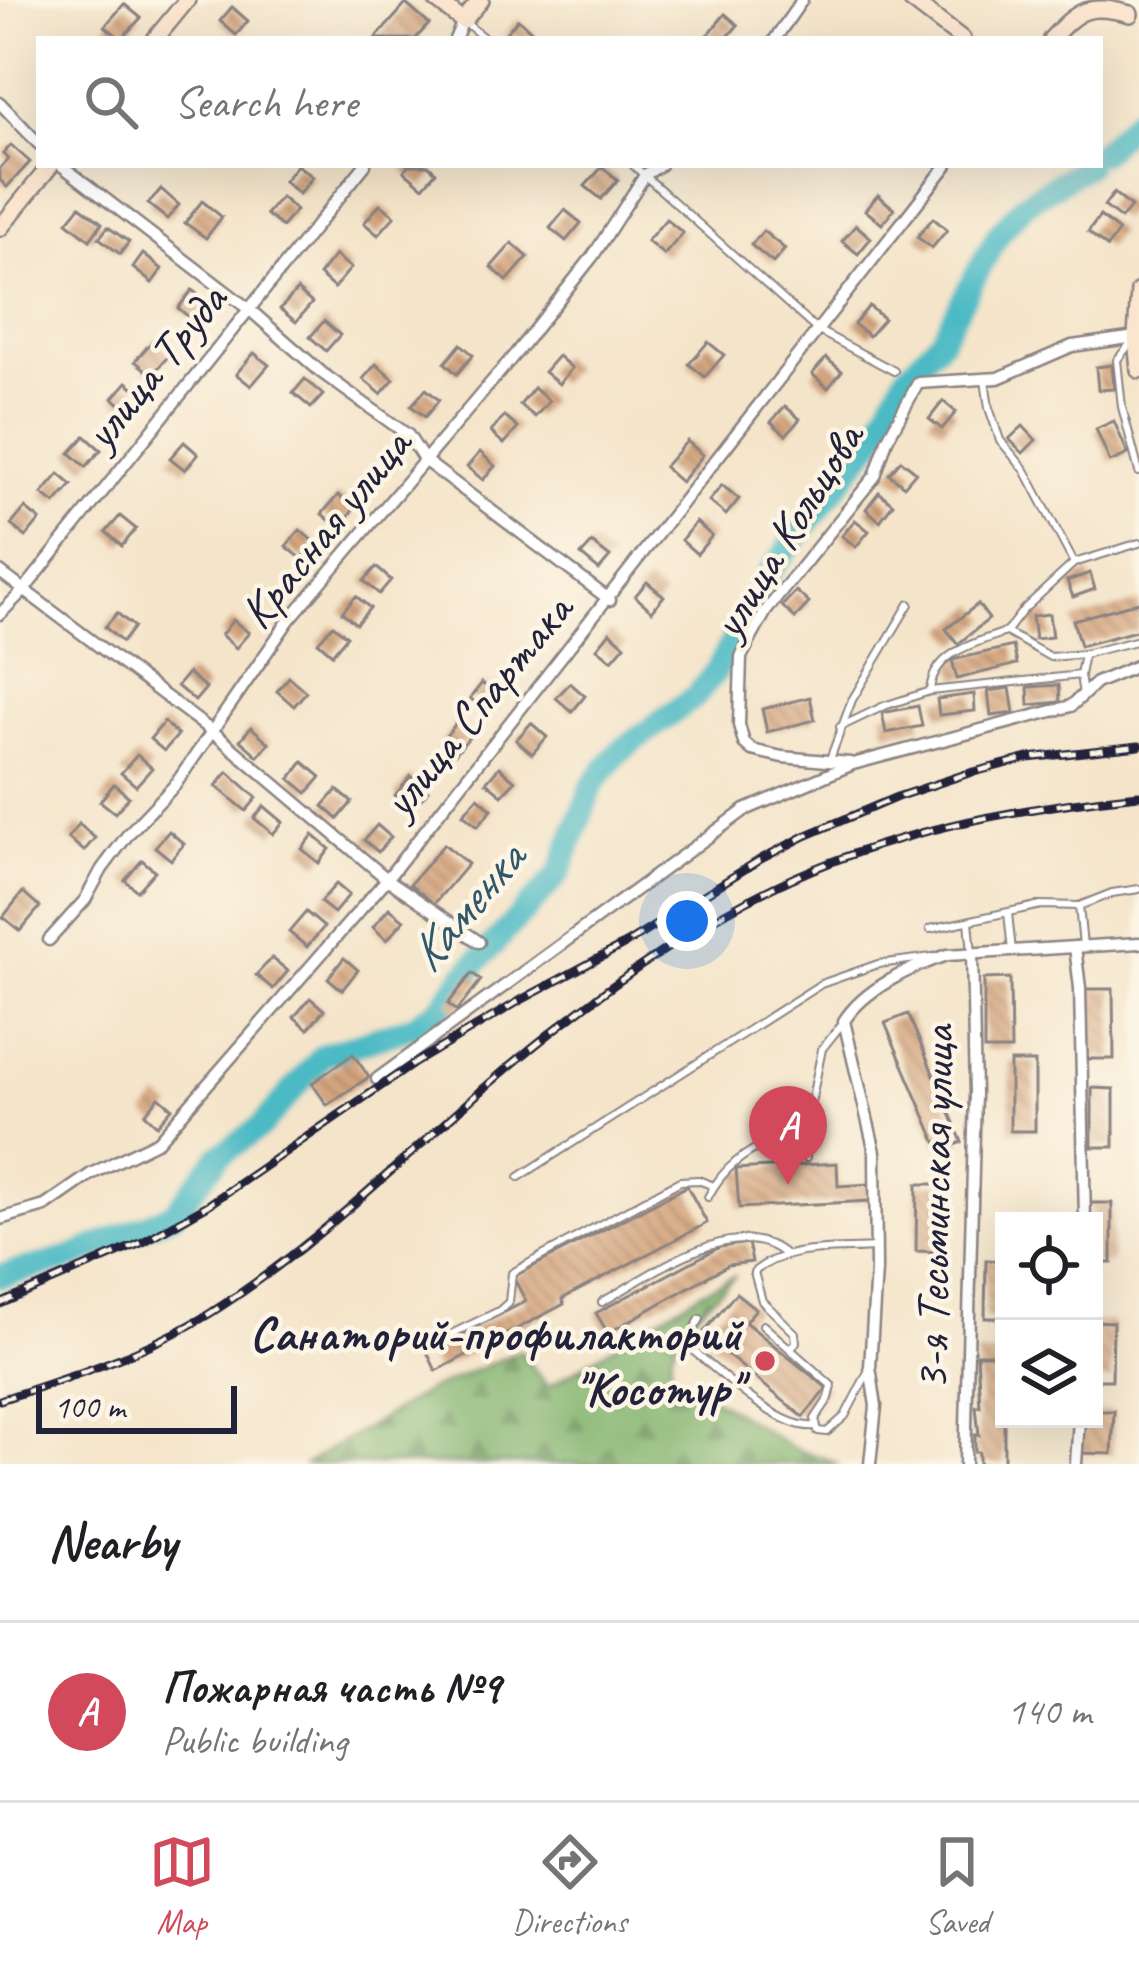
<!DOCTYPE html>
<meta charset="utf-8">
<style>
:root{--surface:#fff;--page:#f2f2f2;--text:#202124;--muted:#757577;--line:#e0e0e0;--accent:#d1495b}
body{margin:0;font-family:Caveat,sans-serif;background:var(--page);color:var(--text)}
.controls{position:absolute;right:36px;bottom:36px;display:grid;overflow:hidden;border-radius:0px;box-shadow:0 12px 48px #0002}
.controls button{width:108px;height:108px;display:grid;place-items:center;padding:0;border:0;border-bottom:3px solid var(--line);background:var(--surface);color:var(--text);font:60px sans-serif}
.scale{position:absolute;left:36px;bottom:30px;width:201px;box-sizing:border-box;padding-left:12px;border:6px solid #22223b;border-top:0;font-size:33px;line-height:42px;white-space:nowrap;color:#22223b;-webkit-text-stroke:9px #fcf5e5;paint-order:stroke}
.you{position:absolute;left:687px;top:921px;width:42px;height:42px;margin:-30px;border:9px solid #fff;border-radius:50%;background:#1a73e8;box-shadow:0 0 0 18px #1a73e833}
.badge{display:grid;place-items:center;width:78px;height:78px;border-radius:50%;background:var(--accent);color:#fff;font-size:39px;font-weight:700}
.pin{position:absolute;translate:-50% -99px;filter:drop-shadow(0 3px 6px #0008)}
.pin::after{content:'';position:absolute;top:63px;width:42px;height:36px;background:inherit;clip-path:polygon(0 0,100% 0,50% 100%)}
.list{margin:0;padding:0;list-style:none}
h2{display:flex;justify-content:space-between;align-items:center;height:156px;margin:0;padding:0 48px;font-size:51px}
h2 small{font-size:39px;font-weight:400;color:var(--muted)}
.list li{display:grid;grid-template-columns:78px 1fr auto;gap:36px;align-items:center;box-sizing:border-box;height:180px;padding:0 48px;border-top:3px solid var(--line)}
.list b{display:block;font-size:45px;white-space:nowrap}
.list p{margin:0;font-size:39px;white-space:nowrap;color:var(--muted)}
.list em{font-size:39px;font-style:normal;color:var(--muted)}
.icon{flex:none;width:66px;height:66px;fill:none;stroke:currentColor;stroke-width:2;stroke-linecap:round;stroke-linejoin:round}
.map{position:relative;flex:none;width:1139px;height:1464px;overflow:hidden}
.search{position:absolute;background:var(--surface);box-shadow:0 12px 48px #0002;left:36px;right:36px;top:36px;height:132px;display:flex;align-items:center;gap:30px;box-sizing:border-box;padding:0 42px;border-radius:0px;color:var(--muted);font-size:45px}
.sheet{height:336px;background:var(--surface)}
nav{display:flex;justify-content:space-around;align-items:center;box-sizing:border-box;height:168px;border-top:3px solid var(--line);background:var(--surface);font-size:33px;color:var(--muted)}
nav a{display:grid;justify-items:center;gap:6px}
nav .on{color:var(--accent)}
.map>svg:first-child{display:block}
</style>
<div class="map">
<svg width="1139" height="1464" viewBox="0 0 1139 1464">
<defs>
<pattern id="forest-firs" width="22" height="20" patternUnits="userSpaceOnUse" patternTransform="scale(3)"><rect width="22" height="20" fill="#82b46e"/><path d="M5 1l3.5 6h-7zM16 11l3.5 6h-7z" fill="#6a925c"/></pattern>
<pattern id="building-back-hatch" width="6" height="6" patternUnits="userSpaceOnUse" patternTransform="scale(3)"><rect width="6" height="6" fill="#d6a67f"/><path d="M-1 5l2 2M0 0l6 6M5-1l2 2" fill="none" stroke="#ad8769"/></pattern>
</defs>
<rect width="100%" height="100%" fill="#fcf5e5"/>
<filter id="ink" filterUnits="userSpaceOnUse"><feTurbulence type="fractalNoise" baseFrequency=".00833" numOctaves="2"/><feDisplacementMap in="SourceGraphic" scale="24" xChannelSelector="R" yChannelSelector="G"/><feConvolveMatrix kernelMatrix="1 2 1 2 8 2 1 2 1" color-interpolation-filters="sRGB"/></filter>
<filter id="wash" filterUnits="userSpaceOnUse"><feTurbulence type="fractalNoise" baseFrequency=".004" numOctaves="4" result="noise"/><feDisplacementMap in="SourceGraphic" scale="48" xChannelSelector="R" yChannelSelector="G"/><feGaussianBlur stdDeviation="2.7" result="paint"/><feColorMatrix in="noise" values="0 0 0 0 0 0 0 0 0 0 0 0 0 0 0 0 0 1.4 0 .05"/><feComposite in="paint" operator="in"/></filter>
<g filter="url(#wash)">
<rect width="100%" height="100%" fill="#f4e4c9"/>
<path fill="url(#forest-firs)" stroke="#526b54" stroke-width="3" d="M736,1275C713,1299 661,1336 672,1373L791,1447C807,1454 822,1454 836,1464H306L429,1390L520,1351L548,1387L701,1292Z"/>
<g fill="none" stroke-linecap="round" stroke-linejoin="round">
<g stroke="#4cbac4" stroke-width="24">
<polyline points="1100,153 1139,116"/>
<polyline points="0,1276 71,1258 174,1213 219,1156 261,1127 323,1055 413,1026 441,1007 464,976 559,874 593,784 619,752 695,697 717,670 770,572 874,438 905,377 941,339 999,233 1026,203 1087,165"/>
</g>
</g>
<g id="blocks">
<g fill="url(#building-back-hatch)">
<polygon points="124,4 141,18 121,39 105,26"/>
<polygon points="406,4 429,24 415,39 375,39"/>
<polygon points="232,7 248,21 236,35 220,21"/>
<polygon points="725,14 738,25 726,39 710,39 707,36"/>
<polygon points="518,19 534,33 529,39 503,36"/>
<polygon points="11,145 30,162 7,187 0,180 0,168 8,159 3,154"/>
<polygon points="297,165 313,177 299,194 284,181"/>
<polygon points="408,165 428,165 436,172 423,187 404,171"/>
<polygon points="602,167 618,180 601,199 585,186"/>
<polygon points="161,189 179,205 167,219 148,204"/>
<polygon points="1114,193 1131,207 1121,219 1104,206"/>
<polygon points="878,195 894,209 882,224 865,210"/>
<polygon points="281,197 296,210 282,227 266,214"/>
<polygon points="202,201 222,217 206,238 185,223"/>
<polygon points="380,204 395,216 378,235 364,223"/>
<polygon points="80,206 102,223 90,240 67,222"/>
<polygon points="565,210 581,223 566,241 550,228"/>
<polygon points="1100,216 1119,231 1107,247 1088,232"/>
<polygon points="933,218 947,230 932,248 917,237"/>
<polygon points="666,219 683,233 664,255 647,241"/>
<polygon points="856,225 871,238 858,254 842,241"/>
<polygon points="108,227 129,242 120,254 99,238"/>
<polygon points="763,231 785,249 773,263 751,245"/>
<polygon points="512,243 528,257 507,281 491,267"/>
<polygon points="143,254 162,269 152,283 133,268"/>
<polygon points="335,255 351,268 334,288 319,275"/>
<polygon points="192,290 209,304 195,322 178,308"/>
<polygon points="297,290 312,303 296,322 280,309"/>
<polygon points="869,306 884,319 869,336 854,324"/>
<polygon points="324,321 340,335 326,351 310,337"/>
<polygon points="154,339 171,353 152,375 135,361"/>
<polygon points="708,342 724,355 705,377 689,364"/>
<polygon points="461,344 473,355 457,374 445,363"/>
<polygon points="254,353 269,365 251,386 236,374"/>
<polygon points="558,356 572,368 559,384 544,372"/>
<polygon points="826,358 842,371 828,388 812,374"/>
<polygon points="376,364 394,379 381,394 363,379"/>
<polygon points="1112,365 1114,389 1098,390 1096,367"/>
<polygon points="305,379 323,395 311,408 293,393"/>
<polygon points="127,382 143,395 129,412 113,398"/>
<polygon points="534,388 549,401 535,417 520,405"/>
<polygon points="426,389 439,400 425,417 411,406"/>
<polygon points="943,401 956,412 942,429 929,419"/>
<polygon points="785,406 800,419 786,435 771,422"/>
<polygon points="504,416 518,428 504,444 491,432"/>
<polygon points="1114,421 1128,454 1110,462 1096,429"/>
<polygon points="1023,426 1036,440 1023,453 1009,439"/>
<polygon points="85,436 101,450 86,467 70,453"/>
<polygon points="687,441 703,455 681,482 664,467"/>
<polygon points="184,442 198,454 185,470 170,458"/>
<polygon points="480,452 495,466 483,480 467,467"/>
<polygon points="901,460 916,472 904,486 889,474"/>
<polygon points="59,474 72,485 55,504 42,494"/>
<polygon points="722,485 739,499 726,515 709,501"/>
<polygon points="879,492 893,504 880,521 866,509"/>
<polygon points="338,495 354,509 339,528 322,514"/>
<polygon points="25,508 40,520 26,537 11,525"/>
<polygon points="120,516 136,529 122,546 106,532"/>
<polygon points="855,520 869,531 856,547 842,536"/>
<polygon points="696,522 712,536 697,554 681,540"/>
<polygon points="300,530 315,543 302,559 286,546"/>
<polygon points="592,543 610,557 599,570 581,555"/>
<polygon points="376,567 391,580 379,594 364,581"/>
<polygon points="1090,573 1095,589 1073,597 1067,581"/>
<polygon points="647,582 664,596 652,611 635,596"/>
<polygon points="796,591 809,603 795,618 782,606"/>
<polygon points="356,596 370,608 356,624 342,612"/>
<polygon points="1139,602 1139,630 1080,646 1073,620"/>
<polygon points="978,604 989,619 958,644 946,629"/>
<polygon points="117,613 134,627 122,642 105,627"/>
<polygon points="1049,614 1052,637 1035,639 1032,616"/>
<polygon points="233,620 249,633 236,648 221,635"/>
<polygon points="333,625 347,636 332,654 318,642"/>
<polygon points="610,632 625,645 612,660 597,648"/>
<polygon points="1013,646 1017,664 957,679 952,660"/>
<polygon points="188,673 206,688 195,701 177,686"/>
<polygon points="289,677 306,692 294,706 277,691"/>
<polygon points="482,683 498,697 486,712 470,698"/>
<polygon points="570,683 585,696 572,712 556,698"/>
<polygon points="1059,685 1060,702 1029,705 1028,687"/>
<polygon points="1010,688 1014,713 991,716 988,691"/>
<polygon points="974,694 975,711 939,715 937,699"/>
<polygon points="810,697 815,720 767,732 762,709"/>
<polygon points="918,706 922,726 886,733 882,713"/>
<polygon points="164,722 178,735 164,751 150,739"/>
<polygon points="457,722 472,734 455,754 441,742"/>
<polygon points="531,723 547,737 532,754 516,740"/>
<polygon points="251,727 269,743 258,756 240,740"/>
<polygon points="137,755 152,768 136,786 121,773"/>
<polygon points="303,762 321,777 307,793 290,779"/>
<polygon points="499,767 515,781 502,795 486,782"/>
<polygon points="228,772 257,798 246,811 216,786"/>
<polygon points="411,776 428,791 412,810 395,795"/>
<polygon points="114,784 129,797 115,813 100,801"/>
<polygon points="337,790 352,802 338,819 323,806"/>
<polygon points="478,797 492,809 478,826 463,814"/>
<polygon points="264,806 283,822 273,834 254,818"/>
<polygon points="79,824 95,838 84,851 68,838"/>
<polygon points="377,825 391,837 378,852 364,840"/>
<polygon points="169,831 184,844 171,860 155,847"/>
<polygon points="313,835 330,849 319,863 302,849"/>
<polygon points="444,844 468,864 434,904 410,884"/>
<polygon points="142,860 155,871 137,891 125,880"/>
<polygon points="336,884 349,895 334,913 320,902"/>
<polygon points="23,892 40,907 20,931 3,917"/>
<polygon points="389,908 404,920 387,940 373,927"/>
<polygon points="306,912 324,927 307,947 289,932"/>
<polygon points="272,958 288,971 273,989 256,975"/>
<polygon points="344,958 358,970 342,990 328,978"/>
<polygon points="472,973 481,980 457,1011 448,1004"/>
<polygon points="1010,978 1011,1050 984,1050 984,979"/>
<polygon points="1085,989 1113,989 1114,1059 1086,1059"/>
<polygon points="310,998 324,1010 308,1029 294,1017"/>
<polygon points="908,1014 962,1142 940,1151 885,1023"/>
<polygon points="353,1054 369,1077 327,1105 312,1083"/>
<rect x="1010" y="1062" width="25" height="69"/>
<polygon points="1092,1088 1114,1089 1114,1147 1092,1147"/>
<polygon points="159,1097 172,1108 157,1125 145,1114"/>
<polygon points="837,1163 838,1186 869,1184 870,1201 739,1208 736,1169"/>
<polygon points="917,1184 945,1184 943,1252 916,1251"/>
<polygon points="687,1186 707,1223 562,1299 564,1304 436,1371 427,1352 526,1301 513,1277"/>
<polygon points="1090,1203 1112,1203 1112,1263 1094,1263"/>
<polygon points="748,1243 752,1262 728,1265 608,1333 596,1313 720,1247"/>
<polygon points="986,1260 1004,1261 1004,1318 985,1318"/>
<polygon points="736,1293 756,1309 745,1322 827,1388 803,1417 702,1334"/>
<polygon points="1094,1321 1113,1322 1112,1380 1094,1380"/>
<polygon points="977,1354 1004,1354 1004,1464 979,1464 979,1452 975,1452 975,1435 979,1435 976,1406 980,1406"/>
<polygon points="1094,1411 1114,1411 1112,1454 1081,1453 1082,1419 1094,1419"/>
</g>
</g>
</g>
<g filter="url(#ink)">
<use href="#blocks" fill-opacity="0" stroke="#8b8382" stroke-width="3"/>
<g fill="none" stroke-linecap="round" stroke-linejoin="round">
<defs>
<g id="lane">
<polyline points="466,23 485,39"/>
<polyline points="633,165 817,330 894,371"/>
<polyline points="1133,340 1117,360 1122,407 1139,472"/>
<polyline points="985,380 989,408 1000,440 1025,470 1074,563"/>
<polyline points="1007,631 1023,610 1074,563 1139,543"/>
<path d="M930,691C933,652 975,643 1006,632L1050,657L1084,654"/>
<polyline points="1083,695 1080,675 1084,654 1139,640"/>
<polyline points="840,727 884,706 930,691 1080,675"/>
<polyline points="830,759 852,700 909,604"/>
<polyline points="1008,913 1012,951"/>
<polyline points="969,921 972,953"/>
<polyline points="930,929 1041,905 1079,906"/>
<polyline points="1083,946 1079,906 1112,893 1139,889"/>
<polyline points="806,1158 808,1118"/>
<polyline points="519,1177 821,984 878,964 932,957"/>
<path d="M708,1197C732,1150 769,1146 808,1118L822,1049L842,1024"/>
<path d="M602,1302C648,1277 736,1210 786,1255"/>
<path d="M700,1319L685,1344C715,1367 777,1430 814,1426"/>
<polyline points="763,1325 832,1386 829,1398 815,1419 818,1431 827,1432 845,1416 870,1368"/>
<polyline points="437,1341 499,1311 509,1302 512,1273 533,1261 680,1181 698,1180 714,1186"/>
<path d="M792,1348L796,1342L795,1333L762,1301L754,1272C785,1245 836,1251 876,1248"/>
</g>
<g id="street">
<polyline points="455,39 463,21"/>
<polyline points="775,39 802,0"/>
<polyline points="0,103 39,144"/>
<polyline points="61,165 250,310 322,373 408,435 424,460 610,600"/>
<polyline points="0,572 213,732 387,879 479,942"/>
<polyline points="0,614 23,591 365,165"/>
<polyline points="850,763 782,757 752,750 744,743 739,725 741,657 766,611 875,476 887,440 918,383 998,378 1072,346 1136,337"/>
<polyline points="49,940 85,900 102,869 129,833 175,785 289,620 516,353 593,256 645,175 660,165"/>
<polyline points="1075,947 1080,988 1085,1221"/>
<polyline points="377,1079 745,810 853,764 1071,706 1096,683 1139,665"/>
<polyline points="0,1219 45,1206 91,1174 158,1141 387,879 947,165"/>
<path d="M870,1464L876,1406L870,1367L876,1270L875,1152L844,1021C864,989 911,967 947,955L1139,943"/>
<polyline points="965,1464 975,1094 972,953"/>
<polyline points="1076,1464 1079,1419"/>
</g>
<g id="secondary">
<polyline points="436,0 463,21 481,0"/>
<polyline points="911,0 962,39"/>
<polyline points="155,39 187,0"/>
<path d="M1051,39C1079,9 1088,3 1130,14"/>
<polyline points="0,228 51,165"/>
<polyline points="1139,291 1136,337 1139,370"/>
</g>
</defs>
<use href="#lane" stroke="#8b8382" stroke-width="10"/>
<use href="#street" stroke="#8b8382" stroke-width="15"/>
<use href="#secondary" stroke="#8b8382" stroke-width="20"/>
<use href="#lane" stroke="#fff" stroke-width="6"/>
<use href="#street" stroke="#fff" stroke-width="10"/>
<use href="#secondary" stroke="#fbe5cf" stroke-width="15"/>
<defs>
<g id="rail">
<polyline points="0,1304 143,1242 208,1205 413,1064 521,1000 627,943 761,859 805,836 897,797 966,774 1028,758 1139,746"/>
<path d="M0,1400C71,1377 145,1353 209,1314C322,1243 415,1145 517,1060C592,998 684,931 772,888C885,832 1014,808 1139,795"/>
</g>
</defs>
<use href="#rail" stroke="#22223b" stroke-width="9"/>
<use href="#rail" stroke="#fcf5e5" stroke-width="4.5" stroke-dasharray="14" stroke-linecap="butt"/>
</g>
</g>
<circle fill="#d1495b" stroke="#fcf5e5" stroke-width="4.5" cx="765" cy="1361" r="12"/>
<g text-anchor="middle" stroke-width="9" stroke-linejoin="round" paint-order="stroke">
<g font-size="48" fill="#22223b" stroke="#fcf5e5">
<text transform="translate(154 366) rotate(-51)" y="17">улица Труда</text>
<text transform="translate(324 528) rotate(-51)" y="17">Красная улица</text>
<text transform="translate(786 530) rotate(-58)" y="17">улица Кольцова</text>
<text transform="translate(476 705) rotate(-51)" y="17">улица Спартака</text>
<text transform="translate(933 1208) rotate(-89)" y="17">3-я Тесьминская улица</text>
</g>
<g font-size="48" font-weight="bold" fill="#22223b" stroke="#fcf5e5" text-anchor="end">
<text x="741" y="1350">Санаторий-профилакторий<tspan x="741" dy="55">"Косотур"</tspan></text>
</g>
<g font-size="51" font-style="italic" fill="#31576b" stroke="#fcf5e5">
<text transform="translate(465 906) rotate(-50)" y="18">Каменка</text>
</g>
</g>
</svg>
<div class="controls">
<button><svg class="icon" aria-label="locate" viewBox="0 0 24 24"><circle cx="12" cy="12" r="6"/><path d="M12 2v4M12 18v4M2 12h4M18 12h4"/></svg></button>
<button><svg class="icon" aria-label="layers" viewBox="0 0 24 24"><path d="M12 4l9 5-9 5-9-5zM3 14l9 5 9-5"/></svg></button>
</div>
<div class="scale">100 m</div>
<div class="you"></div>
<div class="pin badge" style="left:788px;top:1185px">A</div>
<div class="search"><svg class="icon" aria-label="search" viewBox="0 0 24 24"><circle cx="10" cy="10" r="6"/><path d="M15 15l6 6"/></svg>Search here</div>
</div>
<section class="sheet">
<h2>Nearby<small></small></h2>
<ul class="list">
<li><span class="badge">A</span><div><b>Пожарная часть №9</b><p>Public building</p></div><em>140 m</em></li>
</ul>
</section>
<nav>
<a class="on"><svg class="icon" aria-label="map" viewBox="0 0 24 24"><path d="M3 6l6-2 6 2 6-2v14l-6 2-6-2-6 2zM9 4v14M15 6v14"/></svg>Map</a>
<a><svg class="icon" aria-label="directions" viewBox="0 0 24 24"><path d="M12 3l9 9-9 9-9-9zM9 14v-3h6M13 9l2 2-2 2"/></svg>Directions</a>
<a><svg class="icon" aria-label="saved" viewBox="0 0 24 24"><path d="M7 4h10v16l-5-4-5 4z"/></svg>Saved</a>
</nav>
